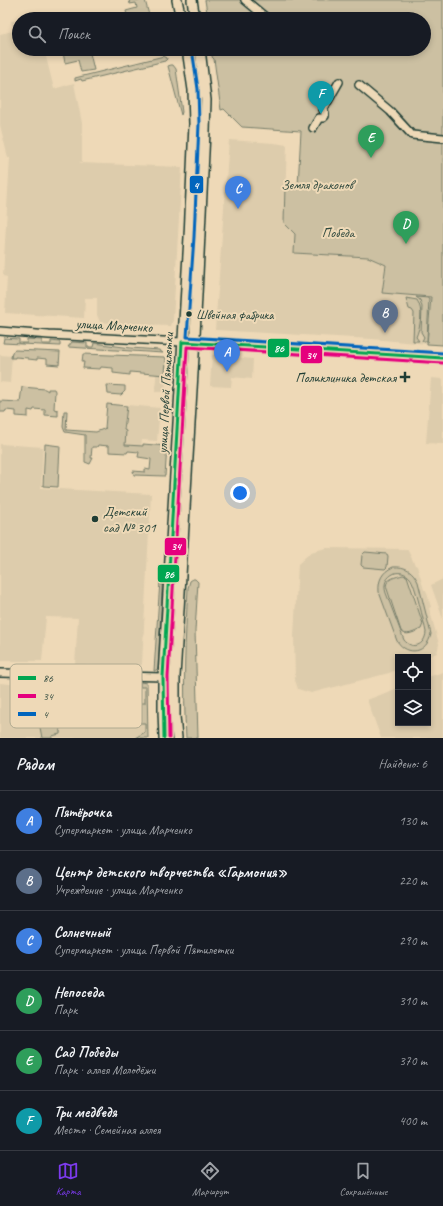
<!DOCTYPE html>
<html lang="ru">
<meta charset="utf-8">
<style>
:root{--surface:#171b24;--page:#242831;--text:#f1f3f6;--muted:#9ea1a6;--line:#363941;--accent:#7c3aed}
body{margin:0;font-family:Caveat,sans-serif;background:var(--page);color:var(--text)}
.controls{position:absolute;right:12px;bottom:12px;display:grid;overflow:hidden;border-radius:0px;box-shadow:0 2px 6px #0003}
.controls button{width:36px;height:36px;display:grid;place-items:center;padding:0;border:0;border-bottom:1px solid var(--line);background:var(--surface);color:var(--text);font:20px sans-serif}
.you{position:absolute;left:240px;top:493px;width:14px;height:14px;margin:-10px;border:3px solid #fff;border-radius:50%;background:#1a73e8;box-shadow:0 0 0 6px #1a73e833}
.badge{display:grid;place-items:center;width:26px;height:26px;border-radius:50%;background:var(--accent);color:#fff;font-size:13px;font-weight:700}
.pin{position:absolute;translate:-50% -33px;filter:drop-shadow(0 1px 2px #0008)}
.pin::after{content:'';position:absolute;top:21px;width:14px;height:12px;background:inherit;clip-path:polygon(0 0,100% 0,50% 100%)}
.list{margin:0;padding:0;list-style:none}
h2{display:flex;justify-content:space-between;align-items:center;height:52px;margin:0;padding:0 16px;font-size:17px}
h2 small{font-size:13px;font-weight:400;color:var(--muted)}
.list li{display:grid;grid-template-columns:26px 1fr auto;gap:12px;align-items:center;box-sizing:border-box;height:60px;padding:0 16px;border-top:1px solid var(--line)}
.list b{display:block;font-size:15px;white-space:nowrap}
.list p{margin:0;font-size:13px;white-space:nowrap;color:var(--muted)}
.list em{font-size:13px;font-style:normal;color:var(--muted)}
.icon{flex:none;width:22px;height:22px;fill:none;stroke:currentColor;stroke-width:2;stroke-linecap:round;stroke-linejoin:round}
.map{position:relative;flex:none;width:443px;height:738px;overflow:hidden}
.search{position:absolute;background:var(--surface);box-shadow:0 2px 6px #0003;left:12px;right:12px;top:12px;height:44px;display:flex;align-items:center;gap:10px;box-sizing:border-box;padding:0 14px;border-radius:22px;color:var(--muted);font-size:15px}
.sheet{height:412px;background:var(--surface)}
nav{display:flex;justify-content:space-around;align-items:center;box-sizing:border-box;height:56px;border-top:1px solid var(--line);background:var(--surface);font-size:11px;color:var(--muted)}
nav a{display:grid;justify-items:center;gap:2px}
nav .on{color:var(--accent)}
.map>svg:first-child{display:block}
</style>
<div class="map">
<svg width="443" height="738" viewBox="0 0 443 738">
<rect width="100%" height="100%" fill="#eed9b7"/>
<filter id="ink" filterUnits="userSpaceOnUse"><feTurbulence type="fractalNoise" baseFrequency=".025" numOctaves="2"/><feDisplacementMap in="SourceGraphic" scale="8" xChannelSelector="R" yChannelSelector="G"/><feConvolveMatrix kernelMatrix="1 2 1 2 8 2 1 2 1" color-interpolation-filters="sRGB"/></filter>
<g filter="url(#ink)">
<g fill="#ddccac">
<polygon points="19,20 19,49 44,49 54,89 74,83 82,123 82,162 79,163 182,167 173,320 171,326 135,325 100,322 97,315 97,298 85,298 84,318 5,313 7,277 3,276 10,158 8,158 0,125 0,34 13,31 11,21"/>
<polygon points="229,140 274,143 287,145 284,223 295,234 295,253 368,257 386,265 382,293 431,297 427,344 372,339 215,330"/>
<polygon points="0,355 12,356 10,383 0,382"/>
<polygon points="212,355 253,359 252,379 232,377 231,387 210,386"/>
<polygon points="157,364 167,365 165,392 155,392"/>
<polygon points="431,378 443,379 443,444 426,443"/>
<polygon points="127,405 160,408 157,441 142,440 141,447 123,445"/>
<polygon points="0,444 43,447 41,488 151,494 142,664 139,668 75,665 78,618 46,617 42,661 0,661"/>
<polygon points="326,548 407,549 415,565 417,566 424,590 426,590 431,607 429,608 439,644 437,653 427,657 398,657 398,669 389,673 311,693 298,689 295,680 294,636 298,564 311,552"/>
<polygon points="443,579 443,619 431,585"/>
<polygon points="443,672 443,738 381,738 367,700 398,688 398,723 428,723 428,677"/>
<polygon points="112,681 146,683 147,738 0,738 0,683 29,686 84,685 84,688 111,688"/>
</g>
<g fill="#ccc0a2" stroke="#767e6b" fill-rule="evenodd">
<polygon points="129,0 145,0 150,19 128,19 126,11 137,8 136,3 130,4"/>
<polygon points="205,0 443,0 443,345 427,344 431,297 382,293 386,265 368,257 294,253 295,234 284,223 285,186 298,186 301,131 242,127 224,109 221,110 214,59 212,57 213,49 424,49 424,19 208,19"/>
<polygon points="50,49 89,49 94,70 81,72 78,60 65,63 63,52 51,55"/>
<polygon points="164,56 167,58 167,59 165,61 82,81 81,79 75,81 75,78"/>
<polygon points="171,65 173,65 176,69 182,112 181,115 168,66"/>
<polygon points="416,297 429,298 427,341 422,341 424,337 421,332 422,307 420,300"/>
<path d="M406,298L417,300C424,310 420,328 416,337L419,341H413L414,313L412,310L409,309Z"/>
<polygon points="4,338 19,339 19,343 27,343 27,339 42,340 42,344 51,344 51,341 60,342 60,346 3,343"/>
<polygon points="72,342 87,343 87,347 93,347 94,343 131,348 159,350 163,353 68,347"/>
<polygon points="15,350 60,352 59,365 47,364 47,359 37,358 37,360 28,359 28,358 15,357 15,358 11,358 12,352"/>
<polygon points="83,354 165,357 166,359 165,375 130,372 130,375 113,373 113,368 101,367 100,369 83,368 84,362 82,362"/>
<polygon points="107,385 125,386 125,391 121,395 108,394"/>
<polygon points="22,387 45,389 48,391 48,389 54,389 55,391 54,409 58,410 58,416 45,415 45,410 34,409 33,411 28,410 28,417 16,416 16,411 6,410 5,412 0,412 0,401 20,402"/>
<polygon points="107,404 127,406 124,430 126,431 125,445 143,446 143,444 167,446 165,476 134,475 133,471 145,472 145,469 150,470 151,459 138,457 139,452 128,451 127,453 109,452 109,446 98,445 97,447 92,447 91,458 93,458 90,464 85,462 85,435 65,432 63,427 64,411 67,411 66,430 96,432 106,428 105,428"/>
<polygon points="45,444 60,446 58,487 43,486"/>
<polygon points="365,552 387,554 388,556 387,567 385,569 363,567 361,565 362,555"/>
<polygon points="161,566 163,567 158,669 154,671"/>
<path d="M393,567C406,566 413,571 418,582L431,634C427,653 408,657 397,641L379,592C378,580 382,572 393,567ZM395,573C400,572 406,573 410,578C415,583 424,623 426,632C425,646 412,650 404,640L386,593C383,584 386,577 395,573Z"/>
<path d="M403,575L407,576L423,624L421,629C414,632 406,637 401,631L386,586C387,578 396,577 403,575Z"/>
<path d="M193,579H195L198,582L195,631L198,738H186C183,688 185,638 188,588L190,581Z"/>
<polygon points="140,682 147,683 148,738 135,738 145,732 145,723 135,723 134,703 145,703 145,687 140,687"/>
<polygon points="33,690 36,690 40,707 79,707 79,690 82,691 83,714 78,713 75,718 61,718 60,734 52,736 52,738 42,738"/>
</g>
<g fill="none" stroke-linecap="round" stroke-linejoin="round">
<defs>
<g id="minor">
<polyline points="245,0 268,19"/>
<polyline points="359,85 390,111 412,135 443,138"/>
<polyline points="313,128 319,118 323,118 325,116 325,113 323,110 339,82"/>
<polyline points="0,331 49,335 182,342"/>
<polyline points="194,343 443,358"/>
<polyline points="0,673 163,677"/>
</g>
<g id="major">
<polyline points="177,0 181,19"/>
<polyline points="192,0 195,19"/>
<polyline points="164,738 163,710 163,677 189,237 194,124 193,90 187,49"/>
<polyline points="177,738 175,716 175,677 194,356 205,132 206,100 200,49"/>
</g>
</defs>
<use href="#minor" stroke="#1f3d34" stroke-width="10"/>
<use href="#major" stroke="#1f3d34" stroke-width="12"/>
<use href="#minor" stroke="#eed9b7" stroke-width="7"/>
<use href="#major" stroke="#eed9b7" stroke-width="9"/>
<defs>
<polyline id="bus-1" points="164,738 163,677 182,342 443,358"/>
<polyline id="bus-2" points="169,738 168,677 187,347 443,363"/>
<polyline id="bus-3" points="192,49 198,89 199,124 194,237 187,337 443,353"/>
</defs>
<use href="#bus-1" stroke="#eed9b7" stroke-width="6"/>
<use href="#bus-2" stroke="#eed9b7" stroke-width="6"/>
<use href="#bus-3" stroke="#eed9b7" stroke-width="6"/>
<use href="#bus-1" stroke="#00a651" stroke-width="3"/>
<use href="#bus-2" stroke="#e5007d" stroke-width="3"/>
<use href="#bus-3" stroke="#0065bd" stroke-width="3"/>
</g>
</g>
<g fill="#1f3d34" stroke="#eed9b7" stroke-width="1.5">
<circle cx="189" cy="314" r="3.5"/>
<path d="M403 371h4v4h4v4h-4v4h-4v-4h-4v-4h4z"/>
<circle cx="95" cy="519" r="4"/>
</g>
<g text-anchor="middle" stroke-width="4" stroke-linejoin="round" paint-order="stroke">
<g font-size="13" fill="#1f3d34" stroke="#eed9b7" text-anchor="start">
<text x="196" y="319">Швейная фабрика</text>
</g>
<g font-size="14" fill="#304a3f" stroke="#eed9b7">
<text x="317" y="189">Земля драконов</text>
<text x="338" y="237">Победа</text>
</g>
<g font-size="14" fill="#1f3d34" stroke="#eed9b7">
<text transform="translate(114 325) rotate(3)" y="5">улица Марченко</text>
<text transform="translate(165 393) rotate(-87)" y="5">улица Первой Пятилетки</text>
</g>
<g font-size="14" fill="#1f3d34" stroke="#eed9b7" text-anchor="end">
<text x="396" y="382">Поликлиника детская</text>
<text x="103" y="516" text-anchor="start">Детский<tspan x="103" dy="16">сад № 301</tspan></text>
</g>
</g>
<rect x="10" y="664" width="132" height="64" rx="6" fill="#eed9b7" stroke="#b0aa90" stroke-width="1"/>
<rect x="18" y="676" width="18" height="4" fill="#00a651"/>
<rect x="18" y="694" width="18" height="4" fill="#e5007d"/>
<rect x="18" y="712" width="18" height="4" fill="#0065bd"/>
<g font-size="11" fill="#1f3d34">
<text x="43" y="682">86</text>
<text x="43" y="700">34</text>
<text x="43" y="718">4</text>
</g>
<g stroke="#eed9b7" stroke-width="1.5">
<rect x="189" y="175" width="15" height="19" rx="4" fill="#0065bd"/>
<rect x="267" y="338" width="23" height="20" rx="4" fill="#00a651"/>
<rect x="300" y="345" width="23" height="19" rx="4" fill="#e5007d"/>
<rect x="164" y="537" width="23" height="19" rx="4" fill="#e5007d"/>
<rect x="157" y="564" width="23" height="19" rx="4" fill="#00a651"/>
</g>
<g font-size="11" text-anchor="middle" font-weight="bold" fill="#fff">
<text x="196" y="189">4</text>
<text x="279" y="352">86</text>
<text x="311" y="359">34</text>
<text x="176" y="550">34</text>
<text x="169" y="578">86</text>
</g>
</svg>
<div class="controls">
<button><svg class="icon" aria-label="locate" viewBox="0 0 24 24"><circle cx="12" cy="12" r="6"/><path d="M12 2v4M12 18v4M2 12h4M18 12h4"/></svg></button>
<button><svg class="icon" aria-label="layers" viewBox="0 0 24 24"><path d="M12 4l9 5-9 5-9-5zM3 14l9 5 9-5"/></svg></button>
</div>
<div class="you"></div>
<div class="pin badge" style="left:227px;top:372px;background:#3f7fe0">A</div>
<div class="pin badge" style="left:385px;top:333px;background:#5c6f8a">B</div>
<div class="pin badge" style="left:238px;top:209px;background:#3f7fe0">C</div>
<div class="pin badge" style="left:406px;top:244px;background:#2e9e5b">D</div>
<div class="pin badge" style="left:371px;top:158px;background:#2e9e5b">E</div>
<div class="pin badge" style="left:321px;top:114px;background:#0f9aa8">F</div>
<div class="search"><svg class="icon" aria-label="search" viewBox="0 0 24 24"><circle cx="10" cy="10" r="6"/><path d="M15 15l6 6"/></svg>Поиск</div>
</div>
<section class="sheet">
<h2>Рядом<small>Найдено: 6</small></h2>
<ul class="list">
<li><span class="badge" style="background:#3f7fe0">A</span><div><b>Пятёрочка</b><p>Супермаркет · улица Марченко</p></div><em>130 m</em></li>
<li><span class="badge" style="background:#5c6f8a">B</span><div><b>Центр детского творчества «Гармония»</b><p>Учреждение · улица Марченко</p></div><em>220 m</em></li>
<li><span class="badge" style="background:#3f7fe0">C</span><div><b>Солнечный</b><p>Супермаркет · улица Первой Пятилетки</p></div><em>290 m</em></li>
<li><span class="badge" style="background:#2e9e5b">D</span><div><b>Непоседа</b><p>Парк</p></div><em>310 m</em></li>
<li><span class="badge" style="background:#2e9e5b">E</span><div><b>Сад Победы</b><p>Парк · аллея Молодёжи</p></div><em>370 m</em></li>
<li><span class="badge" style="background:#0f9aa8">F</span><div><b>Три медведя</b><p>Место · Семейная аллея</p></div><em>400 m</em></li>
</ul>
</section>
<nav>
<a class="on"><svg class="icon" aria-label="map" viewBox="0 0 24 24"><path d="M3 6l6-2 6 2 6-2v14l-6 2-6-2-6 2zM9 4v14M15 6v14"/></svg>Карта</a>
<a><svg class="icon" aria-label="directions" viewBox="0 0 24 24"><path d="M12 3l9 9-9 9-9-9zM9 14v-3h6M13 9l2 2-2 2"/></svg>Маршрут</a>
<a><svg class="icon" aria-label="saved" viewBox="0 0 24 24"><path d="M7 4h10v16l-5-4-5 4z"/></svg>Сохранённые</a>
</nav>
